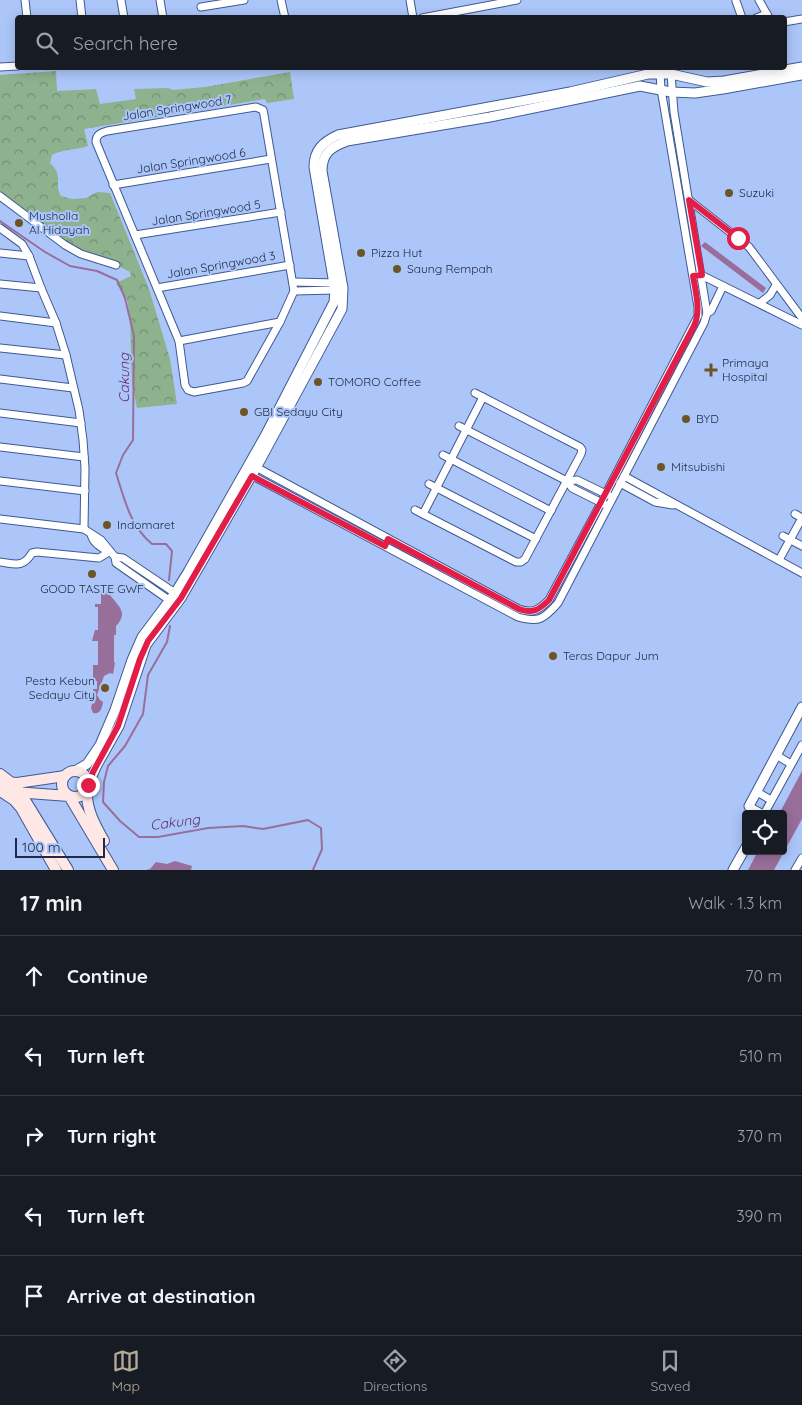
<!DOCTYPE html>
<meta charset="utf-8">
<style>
:root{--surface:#171b24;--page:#20242c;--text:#f1f3f6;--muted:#9ea1a6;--line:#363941;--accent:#b5ac98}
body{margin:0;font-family:Quicksand,sans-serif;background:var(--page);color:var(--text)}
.controls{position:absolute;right:15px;bottom:15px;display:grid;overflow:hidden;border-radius:5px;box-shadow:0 2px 12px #0003}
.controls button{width:45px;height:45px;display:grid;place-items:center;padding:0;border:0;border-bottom:1px solid var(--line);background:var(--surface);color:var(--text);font:25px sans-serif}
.scale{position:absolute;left:15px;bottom:12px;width:90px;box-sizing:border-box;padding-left:5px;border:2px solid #202c45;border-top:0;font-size:14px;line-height:18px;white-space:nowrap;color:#202c45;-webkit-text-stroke:4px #acc6fa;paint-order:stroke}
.stop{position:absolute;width:15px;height:15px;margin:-11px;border:4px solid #e11d48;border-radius:50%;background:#fff}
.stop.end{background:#e11d48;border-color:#fff;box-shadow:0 1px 5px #0008}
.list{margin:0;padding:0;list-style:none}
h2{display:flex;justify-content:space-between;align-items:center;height:65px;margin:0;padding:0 20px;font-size:21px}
h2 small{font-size:16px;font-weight:400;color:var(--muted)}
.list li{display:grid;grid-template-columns:32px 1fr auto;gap:15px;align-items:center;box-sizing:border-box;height:80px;padding:0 20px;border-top:1px solid var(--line)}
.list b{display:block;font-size:19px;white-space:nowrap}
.list em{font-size:16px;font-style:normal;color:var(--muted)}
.icon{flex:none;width:28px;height:28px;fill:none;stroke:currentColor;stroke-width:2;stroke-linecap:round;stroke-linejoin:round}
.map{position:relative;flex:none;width:802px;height:870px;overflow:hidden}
.search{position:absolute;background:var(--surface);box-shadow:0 2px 12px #0003;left:15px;right:15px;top:15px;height:55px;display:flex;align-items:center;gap:12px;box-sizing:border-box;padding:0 18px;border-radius:5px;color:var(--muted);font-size:19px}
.sheet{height:465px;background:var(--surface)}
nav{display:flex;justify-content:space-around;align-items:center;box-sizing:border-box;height:70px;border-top:1px solid var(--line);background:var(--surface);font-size:14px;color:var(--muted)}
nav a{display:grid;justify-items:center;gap:2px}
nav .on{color:var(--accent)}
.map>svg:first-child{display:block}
</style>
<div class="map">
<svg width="802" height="870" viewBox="0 0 802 870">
<defs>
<pattern id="park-crowns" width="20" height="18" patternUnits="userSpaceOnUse" patternTransform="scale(1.25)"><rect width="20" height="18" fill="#8eb18e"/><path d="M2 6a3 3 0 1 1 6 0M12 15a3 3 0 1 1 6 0" fill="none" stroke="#749076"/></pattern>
</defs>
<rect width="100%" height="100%" fill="#acc6fa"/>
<path fill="url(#park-crowns)" d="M56,71L57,91L96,89L100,104L136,99L134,89L168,88L173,90L205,87L290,72L294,99L267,103L265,99L84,129L88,146C76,150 63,149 52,155L50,163C65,178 53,182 61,196L72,199L86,198L97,192L110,193L149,289L170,359L177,404L137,408L132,383L130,316L127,299L116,283L131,276L130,272L110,262L77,253L0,200V75Z"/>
<g fill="#986f9a">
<polygon points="705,242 766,288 763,293 701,246"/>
<path d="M101,590L108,592C114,603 131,611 116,626V635H114V662L115,663L113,674L110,673L104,676L97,695L100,700L103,702C102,708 100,715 93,713L91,708L92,704L95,703L93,689H97V681H93V665H98V641H92L95,630H98V607H95V604H101Z"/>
<polygon points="802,771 802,819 774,870 748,870 758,851 783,851 783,814 779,814"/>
<polygon points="175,861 192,866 191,870 146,870 150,869 156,862 167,864"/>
</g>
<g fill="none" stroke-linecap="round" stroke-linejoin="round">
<g stroke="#986f9a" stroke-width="2">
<path d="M0,221L45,252L70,266L97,271L117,280L125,298L134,336L133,440L123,455L116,473C124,498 130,526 152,544H166L172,551L169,580"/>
<polyline points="170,626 167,642 148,675 143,714 125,746 108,766 104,782 103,802 120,821 139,837 158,837 208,828 243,826 263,829 308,820 321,828 322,849 313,870"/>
</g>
<defs>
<g id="minor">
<polyline points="25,0 27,18"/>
<polyline points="80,0 82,18"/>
<polyline points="121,0 124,18"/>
<polyline points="160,0 163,18"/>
<polyline points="281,0 285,18"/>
<polyline points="410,0 413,18"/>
<polyline points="759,0 769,18"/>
<polyline points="736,1 742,18"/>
<polyline points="201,7 244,0"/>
<polyline points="422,18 517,0"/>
<polyline points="756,18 767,14"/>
<polyline points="784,22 802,19"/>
<polyline points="0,67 18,66"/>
<path d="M256,107L263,110L264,115L294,291L280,322L247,381L243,383L194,392L188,390L185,385L179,341L96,142C96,135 100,133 107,131Z"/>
<polyline points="113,185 271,159"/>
<polyline points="0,196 65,245 81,254 116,265"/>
<polyline points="689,200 749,247 802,318"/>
<polyline points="0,228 22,244 29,256 41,288 56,323 66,355 79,410 83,440 85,468 84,529"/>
<polyline points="135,235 281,212"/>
<polyline points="0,253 29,256"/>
<polyline points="698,275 701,275 802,325"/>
<polyline points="293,282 337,283"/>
<polyline points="0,284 41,288"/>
<polyline points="157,288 290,265"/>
<polyline points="294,291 335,290"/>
<polyline points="760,303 770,295 776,285"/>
<polyline points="707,313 711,311 723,286"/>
<polyline points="0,316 56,323"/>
<polyline points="179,341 280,322"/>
<polyline points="0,348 66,355"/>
<polyline points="0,379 73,388"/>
<polyline points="0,413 81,423"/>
<polyline points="459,426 567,481 577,480 608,495"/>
<polyline points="0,447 84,457"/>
<polyline points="443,455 551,511"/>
<path d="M254,466L519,609C532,614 539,610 549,600L601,503L698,316V307L661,89L660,73"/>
<path d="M249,474L518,617C539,623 544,619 558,603L704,323L707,313L674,112L671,74"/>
<polyline points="624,476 802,573"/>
<polyline points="0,481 85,491"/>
<polyline points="567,481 572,488 604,504"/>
<polyline points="620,483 655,502 673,505"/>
<polyline points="429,484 536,539"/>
<polyline points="415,510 516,562 521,562 525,559 581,454 582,450 580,447 475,393"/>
<polyline points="423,514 483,397"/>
<polyline points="0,519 84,529 101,540 115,557 116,563 169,600"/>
<path d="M91,534C93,543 99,546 107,551"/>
<polyline points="783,536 802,546"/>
<polyline points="115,557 123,558 175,593"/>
<polyline points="779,560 802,518 795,514"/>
<path d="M0,562C16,564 23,568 32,553L37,552L99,558L109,552"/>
<polyline points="776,755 791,764"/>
<polyline points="757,792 771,800"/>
<polyline points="764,814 802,745"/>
<polyline points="795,870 802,858"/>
</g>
<g id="tertiary">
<path d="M75,771L87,764L100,745L115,710L132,660L142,637L175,593L188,572L265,436L334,302L335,290L314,167C314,150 323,142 338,135L570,92L648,74H671L707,82L724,81L802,67"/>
<path d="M88,785L97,765L119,726L146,645L181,598L256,468L342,309L343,288L322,171C322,153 331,147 347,141L490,117L640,86L671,92L695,93L723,89L802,75"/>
<polyline points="761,814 750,808 749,806 802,707"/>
<polyline points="733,870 746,847"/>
</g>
<g id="secondary">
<circle cx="75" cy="784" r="13"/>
<polyline points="0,774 17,787 68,870"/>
<polyline points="0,782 17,783 65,776"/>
<polyline points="0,791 69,796 113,870"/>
<path d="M87,791C86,809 95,825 104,841"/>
<polyline points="2,792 14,800 21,808 56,870"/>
</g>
</defs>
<use href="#minor" stroke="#3f5993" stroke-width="9"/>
<use href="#tertiary" stroke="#3f5993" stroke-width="11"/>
<use href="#secondary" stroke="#3f5993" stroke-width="12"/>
<use href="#minor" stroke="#fff" stroke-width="7"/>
<use href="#tertiary" stroke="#fff" stroke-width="9"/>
<use href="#secondary" stroke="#fee8e6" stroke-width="10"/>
</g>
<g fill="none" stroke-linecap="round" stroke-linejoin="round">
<path stroke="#e11d48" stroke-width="6" d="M88,785L93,772L118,726L140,659L148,641L181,598L252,476L385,546L388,539L519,609C532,614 539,610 549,600L694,326C701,310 696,294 693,276L702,275L689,200L738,238"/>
</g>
<g fill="#6b5524" stroke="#acc6fa" stroke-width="2">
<circle cx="729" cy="193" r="5"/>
<circle cx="19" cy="223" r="5"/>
<circle cx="361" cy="253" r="5"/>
<circle cx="397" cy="269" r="5"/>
<path d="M708.5 362.5h5v5h5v5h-5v5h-5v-5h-5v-5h5z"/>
<circle cx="318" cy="382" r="5"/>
<circle cx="244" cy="412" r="5"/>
<circle cx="686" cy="419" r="5"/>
<circle cx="661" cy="467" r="5"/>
<circle cx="107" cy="525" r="5"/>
<circle cx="92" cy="574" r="5"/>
<circle cx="553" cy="656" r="5"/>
<circle cx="105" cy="688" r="5"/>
</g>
<g text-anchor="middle" stroke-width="4" stroke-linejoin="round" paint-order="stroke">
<g font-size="12" fill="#202c45" stroke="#acc6fa">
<text transform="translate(177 108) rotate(-9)" y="4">Jalan Springwood 7</text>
<text transform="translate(191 161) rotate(-9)" y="4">Jalan Springwood 6</text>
<text transform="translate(206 213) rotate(-9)" y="4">Jalan Springwood 5</text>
<text transform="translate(221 265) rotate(-10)" y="4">Jalan Springwood 3</text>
</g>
<g font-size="12" fill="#202c45" stroke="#acc6fa" text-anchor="start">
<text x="739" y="197">Suzuki</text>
<text x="29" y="220">Musholla<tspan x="29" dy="14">Al Hidayah</tspan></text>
<text x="371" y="257">Pizza Hut</text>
<text x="407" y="273">Saung Rempah</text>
<text x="722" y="367">Primaya<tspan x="722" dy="14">Hospital</tspan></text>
<text x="328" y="386">TOMORO Coffee</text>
<text x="254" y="416">GBI Sedayu City</text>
<text x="696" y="423">BYD</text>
<text x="671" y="471">Mitsubishi</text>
<text x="117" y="529">Indomaret</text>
<text x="92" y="593" text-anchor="middle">GOOD TASTE GWF</text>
<text x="563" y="660">Teras Dapur Jum</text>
<text x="95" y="685" text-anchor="end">Pesta Kebun<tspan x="95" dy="14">Sedayu City</tspan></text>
</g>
<g font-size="14" font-style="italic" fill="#653069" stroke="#acc6fa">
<text transform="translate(124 378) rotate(-90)" y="5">Cakung</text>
<text transform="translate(175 822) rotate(-7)" y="5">Cakung</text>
</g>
</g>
</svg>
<div class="controls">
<button><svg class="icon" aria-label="locate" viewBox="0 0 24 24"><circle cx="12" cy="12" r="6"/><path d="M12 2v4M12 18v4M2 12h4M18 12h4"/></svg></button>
</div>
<div class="scale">100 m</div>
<div class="stop" style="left:738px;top:238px"></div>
<div class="stop end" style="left:88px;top:785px"></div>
<div class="search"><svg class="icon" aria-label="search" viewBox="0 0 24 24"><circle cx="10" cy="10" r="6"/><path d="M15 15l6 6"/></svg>Search here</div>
</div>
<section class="sheet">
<h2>17 min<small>Walk · 1.3 km</small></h2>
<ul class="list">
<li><svg class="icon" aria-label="ahead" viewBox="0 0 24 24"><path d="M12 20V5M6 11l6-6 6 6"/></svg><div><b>Continue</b></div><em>70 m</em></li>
<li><svg class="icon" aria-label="left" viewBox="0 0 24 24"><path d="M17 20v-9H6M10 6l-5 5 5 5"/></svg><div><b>Turn left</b></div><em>510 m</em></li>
<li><svg class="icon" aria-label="right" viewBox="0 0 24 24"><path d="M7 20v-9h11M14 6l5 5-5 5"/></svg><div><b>Turn right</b></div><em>370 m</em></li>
<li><svg class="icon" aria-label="left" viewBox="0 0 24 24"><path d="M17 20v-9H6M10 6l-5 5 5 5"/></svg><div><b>Turn left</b></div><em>390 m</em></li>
<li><svg class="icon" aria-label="arrive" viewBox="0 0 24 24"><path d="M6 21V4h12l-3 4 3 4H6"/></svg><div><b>Arrive at destination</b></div></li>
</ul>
</section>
<nav>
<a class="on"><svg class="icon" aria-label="map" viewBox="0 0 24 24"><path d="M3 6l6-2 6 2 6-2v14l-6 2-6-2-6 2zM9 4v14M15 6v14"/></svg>Map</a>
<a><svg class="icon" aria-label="directions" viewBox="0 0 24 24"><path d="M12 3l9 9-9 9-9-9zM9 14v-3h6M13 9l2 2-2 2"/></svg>Directions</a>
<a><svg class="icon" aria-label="saved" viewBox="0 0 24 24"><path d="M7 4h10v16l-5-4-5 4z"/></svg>Saved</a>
</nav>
